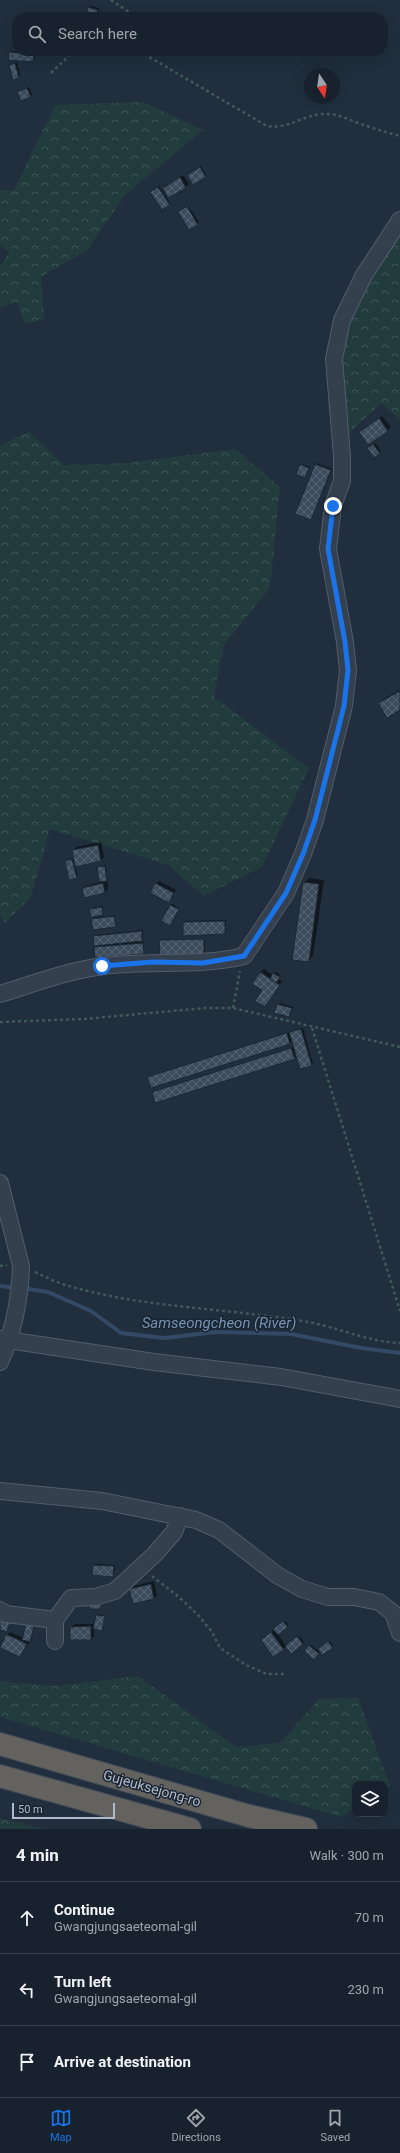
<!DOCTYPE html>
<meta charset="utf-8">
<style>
:root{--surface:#18222e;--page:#212a36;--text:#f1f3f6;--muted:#9fa4aa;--line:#363f4a;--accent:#1a73e8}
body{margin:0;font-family:Roboto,sans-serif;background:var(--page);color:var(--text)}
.controls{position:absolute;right:12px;bottom:12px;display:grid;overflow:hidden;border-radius:8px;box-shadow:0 4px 16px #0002}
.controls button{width:36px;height:36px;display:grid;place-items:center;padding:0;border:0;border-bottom:1px solid var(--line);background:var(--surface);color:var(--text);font:20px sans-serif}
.compass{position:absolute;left:304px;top:68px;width:36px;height:36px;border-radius:50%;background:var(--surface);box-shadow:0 4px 16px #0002;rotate:167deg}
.scale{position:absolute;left:12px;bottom:10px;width:103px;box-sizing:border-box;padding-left:4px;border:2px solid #b0bac9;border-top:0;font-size:11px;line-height:14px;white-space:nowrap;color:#b0bac9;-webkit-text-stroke:3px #1a2532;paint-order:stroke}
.stop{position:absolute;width:12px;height:12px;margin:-9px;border:3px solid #1a73e8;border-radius:50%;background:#fff}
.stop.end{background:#1a73e8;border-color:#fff;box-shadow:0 1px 4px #0008}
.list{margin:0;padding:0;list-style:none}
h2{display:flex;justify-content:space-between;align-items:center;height:52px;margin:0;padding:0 16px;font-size:17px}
h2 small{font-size:13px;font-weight:400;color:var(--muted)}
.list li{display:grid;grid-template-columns:26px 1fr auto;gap:12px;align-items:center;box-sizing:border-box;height:72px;padding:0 16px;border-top:1px solid var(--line)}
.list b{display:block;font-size:15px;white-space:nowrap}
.list p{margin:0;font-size:13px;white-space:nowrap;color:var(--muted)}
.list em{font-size:13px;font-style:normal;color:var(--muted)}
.icon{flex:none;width:22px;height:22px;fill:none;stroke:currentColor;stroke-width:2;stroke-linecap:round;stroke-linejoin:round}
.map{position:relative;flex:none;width:400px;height:1829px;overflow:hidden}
.search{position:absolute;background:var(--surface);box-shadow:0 4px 16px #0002;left:12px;right:12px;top:12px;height:44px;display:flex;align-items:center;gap:10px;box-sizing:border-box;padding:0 14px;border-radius:16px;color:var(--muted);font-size:15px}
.sheet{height:268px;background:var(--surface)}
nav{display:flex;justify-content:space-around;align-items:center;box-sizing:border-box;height:56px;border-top:1px solid var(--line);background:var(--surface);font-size:11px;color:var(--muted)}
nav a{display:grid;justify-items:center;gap:2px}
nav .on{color:var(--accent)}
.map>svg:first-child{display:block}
</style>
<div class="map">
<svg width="400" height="1829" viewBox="0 0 400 1829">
<defs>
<pattern id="forest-crowns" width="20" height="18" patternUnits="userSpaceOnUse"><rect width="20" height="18" fill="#223c3e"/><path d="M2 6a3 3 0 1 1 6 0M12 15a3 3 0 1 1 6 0" fill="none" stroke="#405659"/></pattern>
<pattern id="building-cross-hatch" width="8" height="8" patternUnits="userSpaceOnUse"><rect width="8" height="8" fill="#3c4c5d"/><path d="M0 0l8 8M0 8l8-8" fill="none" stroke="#566473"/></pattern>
</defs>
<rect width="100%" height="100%" fill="#202e3d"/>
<g fill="url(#forest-crowns)">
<polygon points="143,102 203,130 125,195 87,250 41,277 44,319 25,324 17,302 0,308 0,266 9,253 0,245 0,190 14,190 55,105"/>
<path d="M400,235V420L381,403L348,434C346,411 342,387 342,364C342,323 376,268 400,235Z"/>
<polygon points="29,432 64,465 126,463 235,449 280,487 270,588 224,645 214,697 309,768 262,867 204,896 168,865 50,829 31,897 5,923 0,916 0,445"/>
<polygon points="138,1676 236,1747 280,1743 319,1699 358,1698 390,1786 385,1789 385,1784 355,1784 355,1808 341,1817 0,1717 0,1679 2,1681 56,1686"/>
<polygon points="0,1818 43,1829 0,1829"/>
</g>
<g fill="#0007">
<polygon points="90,6 99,8 97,17 87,17"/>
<polygon points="11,51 35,53 34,60 33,61 10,53"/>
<polygon points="17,62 20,76 19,77 10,65"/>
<polygon points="29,87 32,95 31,96 18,92"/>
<polygon points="201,166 206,175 205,177 188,175"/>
<polygon points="183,175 189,184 185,187 164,188"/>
<polygon points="159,186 170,203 169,205 153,191"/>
<polygon points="188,206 199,222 197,224 181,211"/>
<polygon points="382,416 391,427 369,444 363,429"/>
<polygon points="375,443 381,451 380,453 370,447"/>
<polygon points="317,463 332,469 311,519 316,465"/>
<polygon points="302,464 310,467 305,476 301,465"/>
<polygon points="400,690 400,709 379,703 382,700"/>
<polygon points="101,842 104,857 101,860 75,866 78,875 76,877 66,862 75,858 73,851 76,847"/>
<polygon points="106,865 108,889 105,892 84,897 83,889 86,886 100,882 98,868"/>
<polygon points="309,878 324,880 313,956 308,961 304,883"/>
<polygon points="159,881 176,890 169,902 156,884"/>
<polygon points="172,904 179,908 170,925 170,905"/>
<polygon points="103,906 103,914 90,910 92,908"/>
<polygon points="115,915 115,926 92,920 94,918"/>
<polygon points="226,920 225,933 184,922 185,921"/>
<polygon points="143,930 143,939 140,942 144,942 143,953 95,948 98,945 94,936 96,935"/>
<polygon points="162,939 205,939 205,952 204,953 160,941"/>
<polygon points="264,969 273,975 276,972 280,975 278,979 282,981 268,1003 260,972"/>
<polygon points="280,1003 293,1007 289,1016 276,1013"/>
<polygon points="303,1028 313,1064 312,1065 297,1056 294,1058 153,1092 294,1047 292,1040 290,1043 150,1076"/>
<polygon points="95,1564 115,1565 114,1574 113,1576 94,1565"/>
<polygon points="154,1581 157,1595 154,1598 130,1590 134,1586"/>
<polygon points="98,1614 105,1615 101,1629 94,1628 94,1636 91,1639 71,1639 71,1627 75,1624 95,1624"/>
<polygon points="285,1621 289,1625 278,1634 286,1646 299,1636 304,1642 291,1652 286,1646 283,1649 265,1637"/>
<polygon points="27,1625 35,1625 31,1640 20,1656 7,1635 10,1632 24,1638"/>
<polygon points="330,1641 333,1646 332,1647 321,1648"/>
<polygon points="311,1645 320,1652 314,1658 306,1651"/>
</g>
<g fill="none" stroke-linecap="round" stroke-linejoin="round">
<g stroke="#324a66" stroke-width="4">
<polyline points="0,1286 16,1288"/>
<polyline points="22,1288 48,1292 91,1311 121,1333 164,1338 216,1332 291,1334 361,1348 400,1353"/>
</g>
</g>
<g fill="url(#building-cross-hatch)" stroke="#1c2734">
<polygon points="88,7 98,10 96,17 86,17"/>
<polygon points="9,52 34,54 33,62 8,60"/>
<polygon points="15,63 19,78 13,80 9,65"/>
<polygon points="27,88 31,97 21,101 17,92"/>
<polygon points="200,167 206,177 193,185 187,175"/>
<polygon points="180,177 186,188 168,198 163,188"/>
<polygon points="158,187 170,205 162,210 150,192"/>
<polygon points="187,206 198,225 189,230 178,212"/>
<polygon points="379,418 388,431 368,445 359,432"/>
<polygon points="373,444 380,453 374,458 367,448"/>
<polygon points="300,464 309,468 305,478 296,474"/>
<polygon points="315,464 331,470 311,520 295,514"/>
<polygon points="400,691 400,710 387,718 378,703"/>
<polygon points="98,845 101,861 75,867 72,850"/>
<polygon points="72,859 77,878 69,880 65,861"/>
<polygon points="105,866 107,881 99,882 97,867"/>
<polygon points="303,882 319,884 309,962 292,960"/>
<polygon points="103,883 105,893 84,898 82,888"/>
<polygon points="155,883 174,893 169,903 150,893"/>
<polygon points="170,905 179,909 170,926 161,921"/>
<polygon points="102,907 103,915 91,917 89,909"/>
<polygon points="114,916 116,927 93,930 91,919"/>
<polygon points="225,921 225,934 183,936 183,922"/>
<polygon points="142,931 142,941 94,946 93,936"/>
<polygon points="204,939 204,954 160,955 159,940"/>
<polygon points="143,943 144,954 95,958 94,947"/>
<polygon points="260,972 280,985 265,1007 255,1001 262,990 252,984"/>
<polygon points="273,973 280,977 276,983 270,979"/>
<polygon points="277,1004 292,1008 289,1017 274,1013"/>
<polygon points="301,1029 312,1066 300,1069 289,1032"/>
<polygon points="287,1033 290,1044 151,1088 147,1077"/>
<polygon points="291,1048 295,1059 155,1103 152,1092"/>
<polygon points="93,1565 114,1566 113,1577 92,1575"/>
<polygon points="151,1584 154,1599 133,1604 129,1589"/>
<rect x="89" y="1600" width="12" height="9"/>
<polygon points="96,1615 105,1616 102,1631 93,1629"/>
<polygon points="0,1619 10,1622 7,1632 0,1630"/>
<polygon points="283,1621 288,1627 278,1635 273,1629"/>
<polygon points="26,1624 34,1626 30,1642 22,1640"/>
<polygon points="91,1626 91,1640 70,1640 70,1627"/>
<polygon points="271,1632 284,1650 273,1657 261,1640"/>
<polygon points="6,1634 27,1644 20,1657 0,1648"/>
<polygon points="297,1636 303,1644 291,1654 285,1646"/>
<polygon points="328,1641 333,1648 322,1655 318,1649"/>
<polygon points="309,1645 319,1654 314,1660 304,1651"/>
</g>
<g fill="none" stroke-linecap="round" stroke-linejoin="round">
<defs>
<g id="minor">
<path d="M0,994C33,984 69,970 104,966C151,960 198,967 244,956L286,893L303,854L315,820L344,706L348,670L345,642L328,549L333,506L342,481V456L334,359L342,320L364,275L400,220"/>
<path d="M0,1183L21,1266C20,1298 13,1333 0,1362"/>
<polyline points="0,1339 154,1362 281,1377 400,1399"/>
<polyline points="0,1491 102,1501 196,1520 219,1530 277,1575 302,1589 328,1597 354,1597 379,1602 393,1613 400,1633"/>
<polyline points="0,1610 6,1614 55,1620"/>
<polyline points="55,1641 55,1620 71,1598 95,1597 115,1591 155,1554 174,1532 180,1516"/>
</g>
<g id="trunk">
<polyline points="0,1744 249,1816 306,1829"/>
<polyline points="0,1776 190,1829"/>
</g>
</defs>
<use href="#minor" stroke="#535d6b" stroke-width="18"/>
<use href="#trunk" stroke="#404a58" stroke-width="24"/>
<g stroke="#40595b" stroke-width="2.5" stroke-dasharray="3 3" stroke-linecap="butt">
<polyline points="111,0 129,12 132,17"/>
<path d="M139,51L267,126C289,130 305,113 326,114C341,114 353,122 367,126C378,130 389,133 400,136"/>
<polyline points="51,73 74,51"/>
<polyline points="233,1008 240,971"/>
<polyline points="0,1022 84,1019 205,1008 233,1008 400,1047"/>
<polyline points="312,1028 400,1311"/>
<polyline points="0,1266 7,1265"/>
<path d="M35,1272C46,1277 57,1283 69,1286C144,1308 225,1308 303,1321C335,1326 367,1342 400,1343"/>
<polyline points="152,1576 179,1597 199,1616 212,1632 220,1648 246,1665 267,1674 284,1674"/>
</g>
<use href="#minor" stroke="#34404d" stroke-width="16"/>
<use href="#trunk" stroke="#63625f" stroke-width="22"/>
</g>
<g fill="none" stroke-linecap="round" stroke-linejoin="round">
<polyline stroke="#1a73e8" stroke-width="5" points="102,966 153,962 203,963 244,956 286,893 303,854 315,820 344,706 348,670 345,642 328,549 333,506"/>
</g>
<g text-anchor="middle" stroke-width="3" stroke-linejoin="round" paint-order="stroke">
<g font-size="14" fill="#b0bac9" stroke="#1a2532">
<text transform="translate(152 1788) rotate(16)" y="5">Gujeuksejong-ro</text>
</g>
<g font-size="15" font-style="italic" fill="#7492b3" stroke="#1a2532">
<text x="219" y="1328">Samseongcheon (River)</text>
</g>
</g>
</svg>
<div class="controls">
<button><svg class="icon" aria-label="layers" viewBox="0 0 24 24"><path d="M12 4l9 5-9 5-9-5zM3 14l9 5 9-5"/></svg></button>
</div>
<svg class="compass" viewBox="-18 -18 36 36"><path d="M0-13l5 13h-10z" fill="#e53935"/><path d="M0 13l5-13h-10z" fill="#9fa4aa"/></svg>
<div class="scale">50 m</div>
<div class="stop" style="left:102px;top:966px"></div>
<div class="stop end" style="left:333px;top:506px"></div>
<div class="search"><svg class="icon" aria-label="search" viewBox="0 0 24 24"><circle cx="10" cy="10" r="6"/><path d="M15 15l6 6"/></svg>Search here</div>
</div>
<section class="sheet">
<h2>4 min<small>Walk · 300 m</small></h2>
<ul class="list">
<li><svg class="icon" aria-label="ahead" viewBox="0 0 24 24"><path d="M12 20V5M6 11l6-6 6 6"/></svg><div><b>Continue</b><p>Gwangjungsaeteomal-gil</p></div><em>70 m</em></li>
<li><svg class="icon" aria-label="left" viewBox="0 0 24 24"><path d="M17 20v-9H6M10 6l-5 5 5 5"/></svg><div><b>Turn left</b><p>Gwangjungsaeteomal-gil</p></div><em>230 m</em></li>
<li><svg class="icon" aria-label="arrive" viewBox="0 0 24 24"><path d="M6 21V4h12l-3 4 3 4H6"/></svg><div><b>Arrive at destination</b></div></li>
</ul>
</section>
<nav>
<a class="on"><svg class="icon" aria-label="map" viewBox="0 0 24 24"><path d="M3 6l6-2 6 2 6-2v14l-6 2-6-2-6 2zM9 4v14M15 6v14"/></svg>Map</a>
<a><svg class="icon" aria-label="directions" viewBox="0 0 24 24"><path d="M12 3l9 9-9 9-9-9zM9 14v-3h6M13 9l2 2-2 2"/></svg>Directions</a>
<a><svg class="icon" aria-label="saved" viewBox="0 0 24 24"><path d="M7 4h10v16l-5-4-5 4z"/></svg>Saved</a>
</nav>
